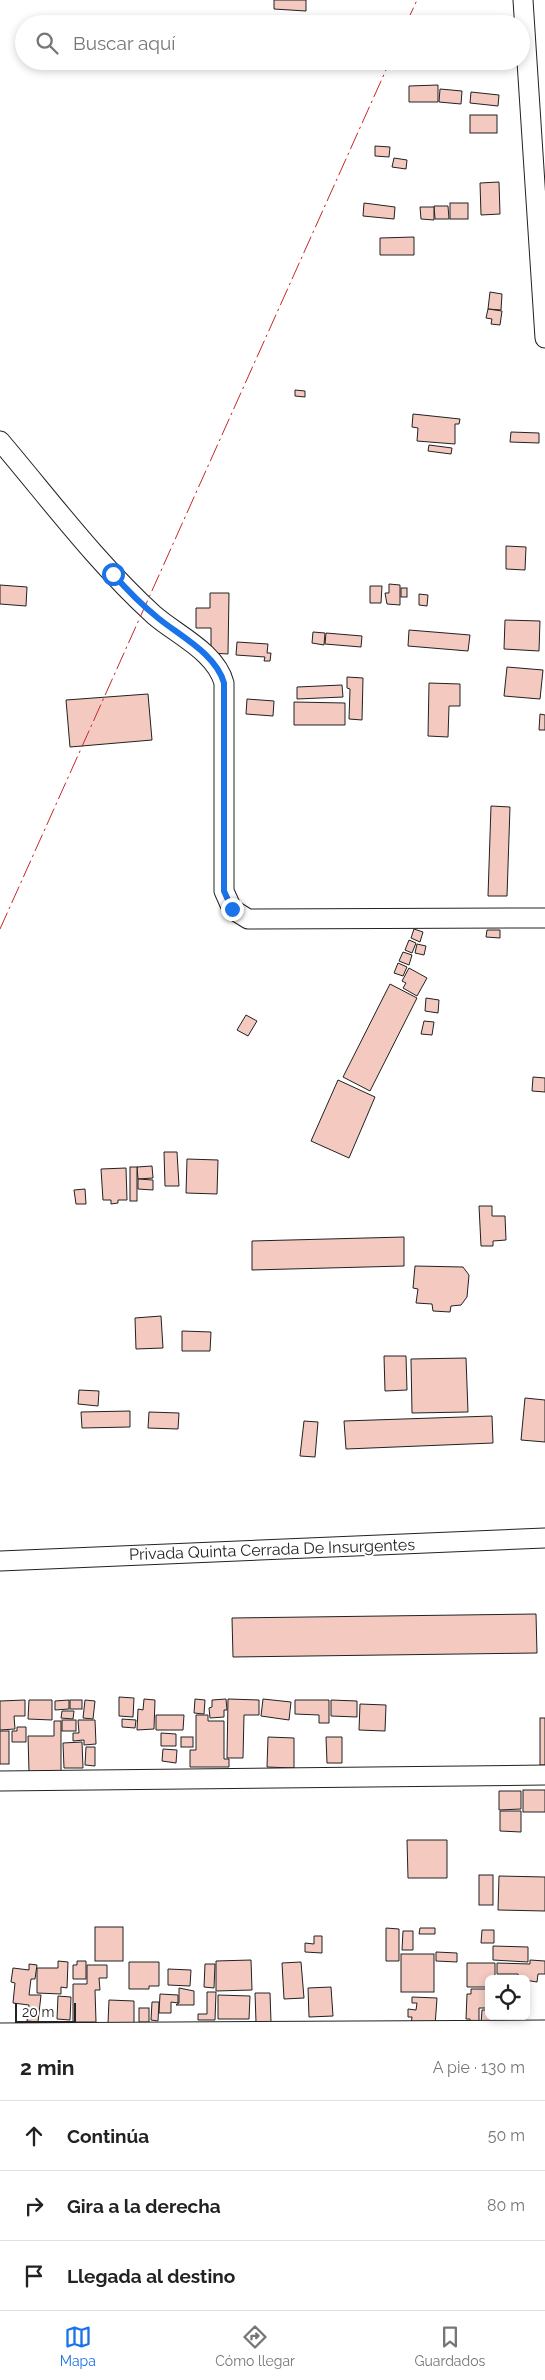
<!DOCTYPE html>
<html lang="es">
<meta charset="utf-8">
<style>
:root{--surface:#fff;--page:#f2f2f2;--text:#222;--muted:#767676;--line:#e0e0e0;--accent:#1a73e8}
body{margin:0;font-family:Raleway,sans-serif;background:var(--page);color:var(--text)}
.controls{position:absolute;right:15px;bottom:15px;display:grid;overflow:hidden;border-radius:8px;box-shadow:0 2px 8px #0003}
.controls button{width:45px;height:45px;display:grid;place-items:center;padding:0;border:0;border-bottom:1px solid var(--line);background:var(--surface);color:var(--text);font:25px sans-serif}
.scale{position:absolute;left:15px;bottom:12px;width:61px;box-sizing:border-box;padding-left:5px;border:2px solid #222;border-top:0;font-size:14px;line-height:18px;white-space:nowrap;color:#222;-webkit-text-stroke:4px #fff;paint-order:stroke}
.stop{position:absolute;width:15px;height:15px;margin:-11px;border:4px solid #1a73e8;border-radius:50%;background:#fff}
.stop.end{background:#1a73e8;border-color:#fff;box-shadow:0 1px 5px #0008}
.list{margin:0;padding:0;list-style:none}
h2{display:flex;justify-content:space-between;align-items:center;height:65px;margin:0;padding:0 20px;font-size:21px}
h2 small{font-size:16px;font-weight:400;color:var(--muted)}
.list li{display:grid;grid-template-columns:32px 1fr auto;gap:15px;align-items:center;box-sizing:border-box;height:70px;padding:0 20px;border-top:1px solid var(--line)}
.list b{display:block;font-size:19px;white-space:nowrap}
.list em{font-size:16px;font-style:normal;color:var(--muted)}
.icon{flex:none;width:28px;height:28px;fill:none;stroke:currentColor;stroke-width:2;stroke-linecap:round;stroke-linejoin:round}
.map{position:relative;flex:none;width:545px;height:2035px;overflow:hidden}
.search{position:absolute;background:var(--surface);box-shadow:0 2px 8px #0003;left:15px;right:15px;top:15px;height:55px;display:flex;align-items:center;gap:12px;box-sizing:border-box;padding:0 18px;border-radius:28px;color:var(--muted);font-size:19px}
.sheet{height:275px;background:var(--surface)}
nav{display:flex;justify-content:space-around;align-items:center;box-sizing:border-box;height:70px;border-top:1px solid var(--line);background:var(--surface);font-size:14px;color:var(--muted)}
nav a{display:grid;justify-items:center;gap:2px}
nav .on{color:var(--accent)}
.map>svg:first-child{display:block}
</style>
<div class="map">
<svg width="545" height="2035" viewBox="0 0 545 2035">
<rect width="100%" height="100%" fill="#fff"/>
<g fill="#f3c9c0" stroke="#222">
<polygon points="274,0 306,0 306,11 274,9"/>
<polygon points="422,18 438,21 438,24 421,24"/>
<polygon points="438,85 438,102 409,102 409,86"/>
<polygon points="440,89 462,91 461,104 439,102"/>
<polygon points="471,92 499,95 498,106 470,103"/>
<rect x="470" y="115" width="27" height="18"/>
<polygon points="375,146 390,147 389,157 375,156"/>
<polygon points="394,158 407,160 406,169 392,167"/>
<polygon points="499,182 500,214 481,215 480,183"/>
<polygon points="364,203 395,207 394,219 363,216"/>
<rect x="450" y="203" width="18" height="16"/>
<polygon points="434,206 448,206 449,219 435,219"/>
<polygon points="420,207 434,207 434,220 421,219"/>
<polygon points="414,237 414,255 380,255 380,238"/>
<polygon points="490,292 502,294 501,310 488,309"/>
<polygon points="488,309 502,311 500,325 491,324 492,319 486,318"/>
<polygon points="295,390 305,391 305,397 295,396"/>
<polygon points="413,414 460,419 459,424 455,424 455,444 417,441 418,428 412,427"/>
<polygon points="511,432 539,433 539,443 510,442"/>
<polygon points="429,445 452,448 451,454 428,451"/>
<polygon points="506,546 526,547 525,570 506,569"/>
<polygon points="389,584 400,585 400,605 387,604 385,593 389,593"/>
<polygon points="0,585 27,587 26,606 0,604"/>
<polygon points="370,586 382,586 381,603 370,603"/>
<rect x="401" y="588" width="6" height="9"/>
<polygon points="210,593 229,593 228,654 211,653 211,628 196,628 196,608 210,608"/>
<polygon points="419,594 428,595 427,606 419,605"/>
<polygon points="505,620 540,621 539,651 504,649"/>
<polygon points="409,630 470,635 468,651 408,646"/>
<polygon points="313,632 325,633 324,645 312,643"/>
<polygon points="326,633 362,636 361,647 325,644"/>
<polygon points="237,642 268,644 267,653 271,653 270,661 264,661 265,657 236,655"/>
<polygon points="507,667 543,670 540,699 504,696"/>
<polygon points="347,677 363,678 362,720 349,719 350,689 347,688"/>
<polygon points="429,683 460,684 460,706 449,706 448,737 428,736"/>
<polygon points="342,685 343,697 297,699 297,687"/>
<polygon points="148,694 152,740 70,747 66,700"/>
<polygon points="247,699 274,701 273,716 246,714"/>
<polygon points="294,702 345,703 345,725 294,725"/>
<polygon points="540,714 545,715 545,730 539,730"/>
<polygon points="491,806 510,807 507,896 488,896"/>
<polygon points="414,929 423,932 420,942 411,938"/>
<polygon points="487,930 500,930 500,938 486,937"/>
<polygon points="409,940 416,943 412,953 405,950"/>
<polygon points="417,944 426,946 424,955 415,953"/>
<polygon points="403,952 412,955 409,965 399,961"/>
<polygon points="398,963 407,967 403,976 394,973"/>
<polygon points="409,968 427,978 417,996 403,988 406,983 402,981"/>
<polygon points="390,984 417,998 370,1091 343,1077"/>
<polygon points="426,998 439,1000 438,1013 425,1011"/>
<polygon points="246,1015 257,1021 248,1036 237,1030"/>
<polygon points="424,1021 434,1022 432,1035 421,1034"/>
<polygon points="533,1077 545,1078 545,1092 532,1091"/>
<polygon points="338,1080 375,1097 349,1158 311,1141"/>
<polygon points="164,1152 177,1152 179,1186 165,1186"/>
<polygon points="187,1159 218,1160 217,1194 186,1193"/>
<polygon points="152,1166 153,1178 138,1179 137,1167"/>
<rect x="130" y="1167" width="7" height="34"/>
<polygon points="126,1168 127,1200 118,1200 118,1203 111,1204 111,1200 103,1200 101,1169"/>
<polygon points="138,1179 153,1180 153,1190 138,1189"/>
<polygon points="85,1189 86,1204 76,1204 74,1190"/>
<polygon points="479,1206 492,1206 492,1216 505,1216 506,1240 493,1241 493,1246 481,1246"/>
<polygon points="404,1237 404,1266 252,1270 252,1241"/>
<polygon points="415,1266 463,1267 469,1275 467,1297 461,1305 451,1306 450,1312 433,1311 432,1304 416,1303 418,1289 413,1288"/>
<polygon points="161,1316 163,1348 136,1349 135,1318"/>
<polygon points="182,1331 211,1332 210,1351 182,1351"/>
<polygon points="384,1356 406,1356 407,1390 385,1391"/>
<polygon points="466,1358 468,1412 412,1413 411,1359"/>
<polygon points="79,1390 99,1391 98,1406 78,1404"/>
<polygon points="525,1398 545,1400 545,1442 521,1440"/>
<polygon points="130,1411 130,1427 82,1428 81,1412"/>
<polygon points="149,1412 179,1413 178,1429 148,1428"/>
<polygon points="492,1416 493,1443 346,1449 344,1421"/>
<polygon points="304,1421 318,1422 315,1457 300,1456"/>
<polygon points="536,1614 537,1653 233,1657 232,1618"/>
<polygon points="119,1697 134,1698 133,1717 119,1716"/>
<polygon points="144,1699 155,1700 154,1729 137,1730 138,1709 143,1710"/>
<polygon points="195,1699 205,1700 204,1714 194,1713"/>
<polygon points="226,1699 227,1710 224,1710 224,1717 210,1718 209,1708 212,1707 212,1700"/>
<polygon points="228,1699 259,1700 259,1715 244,1715 243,1758 227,1758"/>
<polygon points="263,1699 291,1702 289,1720 261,1716"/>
<polygon points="25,1700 25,1716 14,1716 15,1729 0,1730 0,1701"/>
<polygon points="29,1700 52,1700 52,1720 28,1719"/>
<polygon points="69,1700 69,1709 55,1710 55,1701"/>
<rect x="70" y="1700" width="12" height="9"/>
<polygon points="85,1700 95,1701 93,1719 83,1718"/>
<polygon points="295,1700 329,1700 329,1723 319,1723 319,1715 295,1714"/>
<polygon points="331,1700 357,1701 357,1717 331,1716"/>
<polygon points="360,1704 386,1705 385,1731 359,1730"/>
<polygon points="62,1711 74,1711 73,1719 61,1718"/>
<polygon points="156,1715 184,1715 183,1730 156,1730"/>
<polygon points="196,1715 208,1715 208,1721 224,1721 224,1759 229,1759 229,1767 190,1767 190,1750 196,1750"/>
<rect x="540" y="1718" width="5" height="47"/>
<polygon points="122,1719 136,1720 135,1728 122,1727"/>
<rect x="62" y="1720" width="14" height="11"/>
<polygon points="78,1720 95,1720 96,1744 84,1745 84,1740 73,1741 73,1733 79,1733"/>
<polygon points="54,1721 61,1721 61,1772 29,1772 28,1736 54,1736"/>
<polygon points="17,1727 26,1727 26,1742 12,1742 12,1731 17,1731"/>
<rect x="0" y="1731" width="9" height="33"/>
<polygon points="161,1733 176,1734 176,1746 161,1746"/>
<rect x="181" y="1737" width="12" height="10"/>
<polygon points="268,1737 294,1738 294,1768 267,1767"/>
<polygon points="326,1737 342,1737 342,1763 327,1763"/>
<polygon points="82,1742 83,1768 64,1768 63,1743"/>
<polygon points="86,1747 95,1747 95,1766 85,1765"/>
<polygon points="163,1749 177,1750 176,1763 162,1761"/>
<rect x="523" y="1790" width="22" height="22"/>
<polygon points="499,1791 521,1791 521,1809 499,1810"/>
<polygon points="500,1811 521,1811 521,1832 500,1831"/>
<polygon points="407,1840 447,1840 447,1878 408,1878"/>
<rect x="479" y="1875" width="14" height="30"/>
<polygon points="499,1876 545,1877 545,1911 498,1910"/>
<rect x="95" y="1927" width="28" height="34"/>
<polygon points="386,1928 399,1929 399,1961 386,1961"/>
<polygon points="420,1928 435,1928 435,1934 419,1934"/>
<polygon points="482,1930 494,1930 494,1943 481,1943"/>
<polygon points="403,1931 413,1931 413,1950 402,1950"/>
<polygon points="314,1936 322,1936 322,1953 305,1952 305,1943 314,1944"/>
<polygon points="493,1946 528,1947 528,1962 493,1960"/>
<polygon points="436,1952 457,1953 457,1962 436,1961"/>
<rect x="401" y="1954" width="33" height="38"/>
<polygon points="251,1960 252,1990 216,1991 216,1961"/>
<polygon points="530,1960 545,1961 545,1974 538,1974 537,1982 518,1979 518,1974 497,1974 497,1963 530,1964"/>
<polygon points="58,1961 68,1962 67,1988 61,1987 61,1994 37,1993 37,1968 58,1968"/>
<polygon points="77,1961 86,1961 86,1979 73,1979 73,1965 77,1965"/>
<polygon points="129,1962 159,1962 159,1986 149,1986 149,1989 129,1989"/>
<polygon points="301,1962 304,1998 284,1999 282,1963"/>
<polygon points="467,1963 495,1963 495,1979 489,1979 489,1987 467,1987"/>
<polygon points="29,1964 37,1965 35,1979 31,1979 29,1995 41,1995 38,2022 27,2021 29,2005 13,2003 15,1983 11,1982 13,1968 29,1970"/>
<polygon points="205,1964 215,1964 214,1988 204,1987"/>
<polygon points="87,1965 107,1965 107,1978 99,1978 100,1990 95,1990 96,2022 73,2022 73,1984 87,1984"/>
<polygon points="168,1969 191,1970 190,1986 168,1985"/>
<polygon points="331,1987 333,2016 309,2017 308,1988"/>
<polygon points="179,1988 194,1991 194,2005 176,2005 179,2003"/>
<polygon points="471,1989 486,1989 486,2008 479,2008 479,2025 470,2025 470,2019 466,2019 467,1994 471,1994"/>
<polygon points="207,1992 216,1992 215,2020 198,2020 198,2014 207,2014"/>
<polygon points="255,1993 270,1993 271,2022 256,2022"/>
<polygon points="160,1994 178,1995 178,2003 171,2002 171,2013 159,2013"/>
<polygon points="218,1995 250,1996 249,2019 218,2019"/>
<polygon points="58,1996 71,1997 70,2020 57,2019"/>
<polygon points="412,1997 437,1998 435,2026 411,2025 412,2017 408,2017 408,2009 416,2010 417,2003 412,2003"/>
<polygon points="109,2000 134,2001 134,2024 108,2023"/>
<polygon points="152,2002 159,2002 158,2021 151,2020"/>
<rect x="139" y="2008" width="10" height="14"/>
<polygon points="482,2010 489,2010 489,2016 498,2016 497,2024 481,2024"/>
</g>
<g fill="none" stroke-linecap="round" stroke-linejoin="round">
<defs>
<g id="minor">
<polyline points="523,0 545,338"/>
<path d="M0,441C50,500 97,563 154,615C177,635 216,652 224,683V891L232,909L248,919L545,918"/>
<polyline points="0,1561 545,1538"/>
<polyline points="0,1781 545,1775"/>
<polyline points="0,2033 545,2030"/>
</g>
</defs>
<use href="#minor" stroke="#222" stroke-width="21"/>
<use href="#minor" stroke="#fff" stroke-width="19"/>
<g stroke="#c62828" stroke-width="1" stroke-dasharray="18 4 2.5 4" stroke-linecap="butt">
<polyline points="406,24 417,0"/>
<polyline points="0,929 390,61"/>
</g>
</g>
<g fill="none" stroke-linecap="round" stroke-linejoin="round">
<path stroke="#1a73e8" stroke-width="6" d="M113,574C127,590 142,605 158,618C180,636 216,654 224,683V891L232,909"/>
</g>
<g text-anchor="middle" stroke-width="4" stroke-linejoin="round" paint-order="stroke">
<g font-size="16" fill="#222" stroke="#fff">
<text transform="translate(272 1549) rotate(-2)" y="6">Privada Quinta Cerrada De Insurgentes</text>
</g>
</g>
</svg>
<div class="controls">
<button><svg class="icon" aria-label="locate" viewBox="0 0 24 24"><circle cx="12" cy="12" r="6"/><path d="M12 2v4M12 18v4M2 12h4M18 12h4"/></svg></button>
</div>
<div class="scale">20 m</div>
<div class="stop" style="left:113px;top:574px"></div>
<div class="stop end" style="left:232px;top:909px"></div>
<div class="search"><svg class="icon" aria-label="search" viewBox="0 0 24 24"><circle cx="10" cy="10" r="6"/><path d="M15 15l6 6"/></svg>Buscar aquí</div>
</div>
<section class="sheet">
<h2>2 min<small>A pie · 130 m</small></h2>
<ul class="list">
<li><svg class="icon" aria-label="ahead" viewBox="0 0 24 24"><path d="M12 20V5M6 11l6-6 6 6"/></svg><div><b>Continúa</b></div><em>50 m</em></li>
<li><svg class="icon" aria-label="right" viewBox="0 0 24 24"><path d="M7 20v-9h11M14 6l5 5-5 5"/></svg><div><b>Gira a la derecha</b></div><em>80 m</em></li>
<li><svg class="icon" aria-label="arrive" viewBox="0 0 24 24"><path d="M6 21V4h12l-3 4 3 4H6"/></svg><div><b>Llegada al destino</b></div></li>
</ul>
</section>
<nav>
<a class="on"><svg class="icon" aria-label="map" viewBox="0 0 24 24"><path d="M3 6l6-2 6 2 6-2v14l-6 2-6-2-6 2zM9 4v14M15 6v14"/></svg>Mapa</a>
<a><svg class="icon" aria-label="directions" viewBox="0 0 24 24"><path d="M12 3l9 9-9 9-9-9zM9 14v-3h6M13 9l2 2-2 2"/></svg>Cómo llegar</a>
<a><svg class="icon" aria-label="saved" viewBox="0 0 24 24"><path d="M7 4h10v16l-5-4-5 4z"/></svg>Guardados</a>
</nav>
